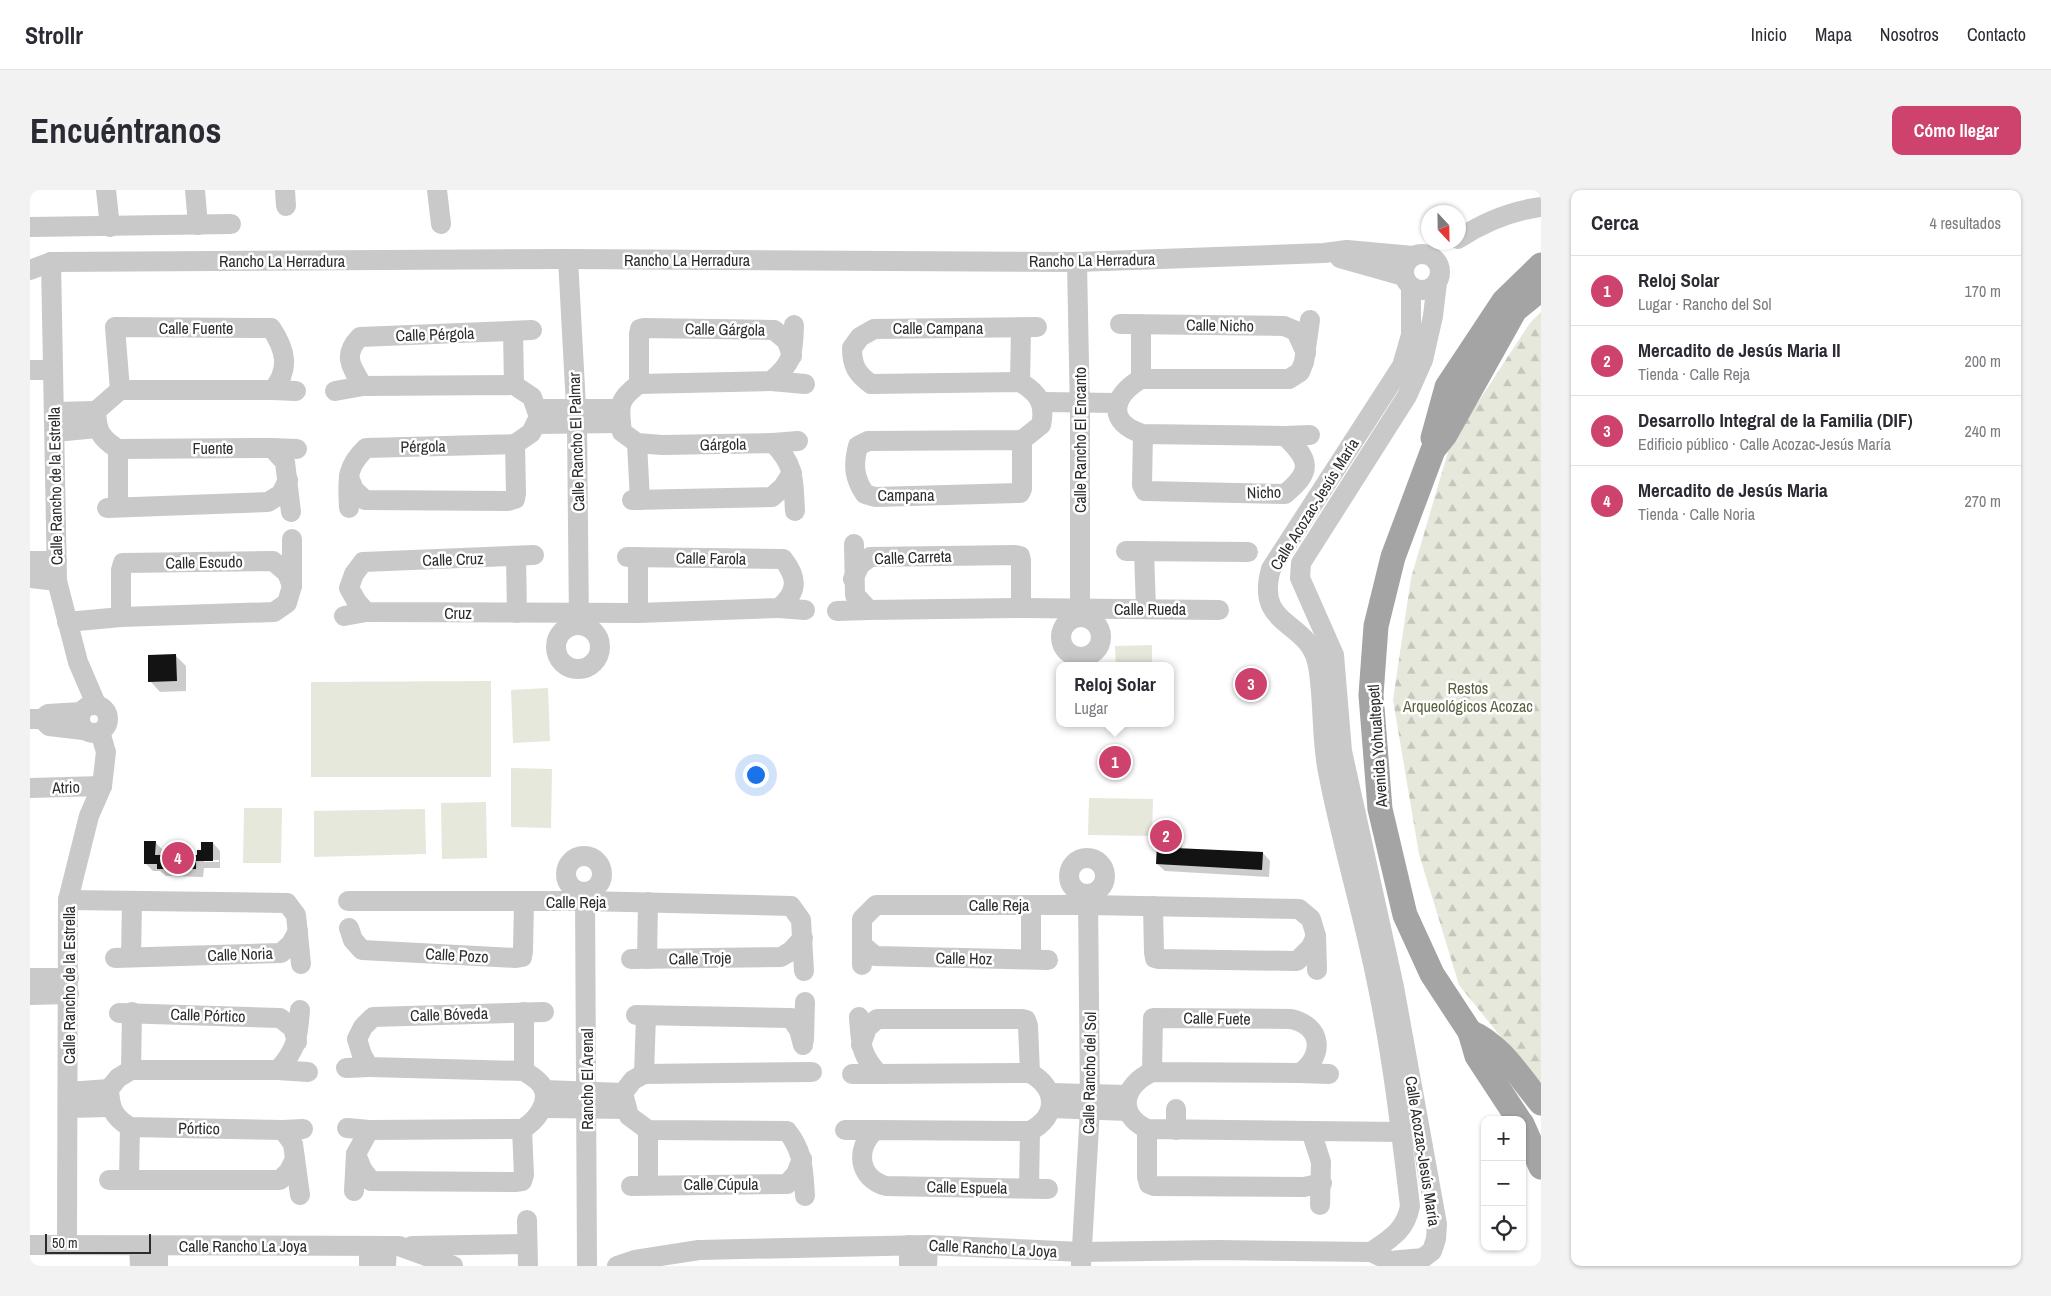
<!DOCTYPE html>
<html lang="es">
<meta charset="utf-8">
<style>
:root{--surface:#fff;--page:#f2f2f3;--text:#2b2b33;--muted:#7c7c81;--line:#e1e1e2;--accent:#ce426e}
body{margin:0;font-family:"Archivo Narrow",sans-serif;background:var(--page);color:var(--text)}
.controls{position:absolute;right:15px;bottom:15px;display:grid;overflow:hidden;border-radius:10px;box-shadow:0 1px 4px #0004}
.controls button{width:45px;height:45px;display:grid;place-items:center;padding:0;border:0;border-bottom:1px solid var(--line);background:var(--surface);color:var(--text);font:25px sans-serif}
.compass{position:absolute;left:1391px;top:15px;width:45px;height:45px;border-radius:50%;background:var(--surface);box-shadow:0 1px 4px #0004;rotate:158deg}
.scale{position:absolute;left:15px;bottom:12px;width:106px;box-sizing:border-box;padding-left:5px;border:2px solid #2c2c2c;border-top:0;font-size:14px;line-height:18px;white-space:nowrap;color:#2c2c2c;-webkit-text-stroke:4px #fff;paint-order:stroke}
.you{position:absolute;left:725px;top:584px;width:18px;height:18px;margin:-12px;border:4px solid #fff;border-radius:50%;background:#1a73e8;box-shadow:0 0 0 8px #1a73e833}
.badge{display:grid;place-items:center;width:32px;height:32px;border-radius:50%;background:var(--accent);color:#fff;font-size:16px;font-weight:700}
.pin{position:absolute;translate:-50% -50%;border:2px solid #fff;box-shadow:0 1px 5px #0006}
.popup{position:absolute;left:1026px;top:472px;width:118px;height:65px;box-sizing:border-box;display:grid;place-content:center;border-radius:10px;background:var(--surface);filter:drop-shadow(0 1px 4px #0005);font-size:16px;white-space:nowrap;color:var(--muted)}
.popup b{font-size:19px;color:var(--text)}
.popup::after{content:'';position:absolute;left:50%;top:100%;margin-left:-10px;border:10px solid transparent;border-top-color:var(--surface)}
.list{margin:0;padding:0;list-style:none}
h2{display:flex;justify-content:space-between;align-items:center;height:65px;margin:0;padding:0 20px;font-size:21px}
h2 small{font-size:16px;font-weight:400;color:var(--muted)}
.list li{display:grid;grid-template-columns:32px 1fr auto;gap:15px;align-items:center;box-sizing:border-box;height:70px;padding:0 20px;border-top:1px solid var(--line)}
.list b{display:block;font-size:19px;white-space:nowrap}
.list p{margin:0;font-size:16px;white-space:nowrap;color:var(--muted)}
.list em{font-size:16px;font-style:normal;color:var(--muted)}
.icon{flex:none;width:28px;height:28px;fill:none;stroke:currentColor;stroke-width:2;stroke-linecap:round;stroke-linejoin:round}
.map{position:relative;flex:none;width:1511px;height:1076px;overflow:hidden;border-radius:10px}
header{display:flex;align-items:center;gap:30px;box-sizing:border-box;height:70px;padding:0 25px;background:var(--surface);border-bottom:1px solid var(--line)}
header strong{font-size:24px}
nav{display:flex;gap:28px;margin-inline-start:auto;font-size:18px}
.intro{display:flex;align-items:center;justify-content:space-between;box-sizing:border-box;height:120px;padding:0 30px}
h1{margin:0;font-size:35px}
.button{padding:12px 22px;border-radius:10px;background:var(--accent);color:#fff;font-size:18px;font-weight:700}
main{display:flex;gap:30px;padding:0 30px}
aside{flex:1;background:var(--surface);border-radius:10px;box-shadow:0 1px 4px #0004}
.map>svg:first-child{display:block}
</style>
<header>
<strong>Strollr</strong>
<nav><a>Inicio</a><a>Mapa</a><a>Nosotros</a><a>Contacto</a></nav>
</header>
<div class="intro"><h1>Encuéntranos</h1><a class="button">Cómo llegar</a></div>
<main>
<div class="map">
<svg width="1511" height="1076" viewBox="0 0 1511 1076">
<defs>
<pattern id="forest-firs" width="22" height="20" patternUnits="userSpaceOnUse" patternTransform="scale(1.25)"><rect width="22" height="20" fill="#e5e8db"/><path d="M5 1l3.5 6h-7zM16 11l3.5 6h-7z" fill="#c5c7bc"/></pattern>
</defs>
<rect width="100%" height="100%" fill="#fff"/>
<polygon fill="url(#forest-firs)" points="1511,122 1511,892 1496,878 1429,795 1389,664 1363,510 1381,388 1420,255 1500,133"/>
<g fill="#e5e8db">
<polygon points="1122,455 1122,476 1086,476 1085,456"/>
<polygon points="461,491 461,587 281,587 281,492"/>
<polygon points="518,498 520,551 483,553 481,500"/>
<polygon points="481,578 522,579 521,638 481,637"/>
<polygon points="1059,608 1123,609 1122,646 1058,645"/>
<polygon points="456,612 457,668 412,669 411,613"/>
<polygon points="214,618 252,618 251,673 213,673"/>
<polygon points="395,619 396,664 284,667 284,621"/>
</g>
<g fill="#0003" fill-rule="evenodd">
<polygon points="145,465 156,476 156,501 130,502 120,491"/>
<polygon points="1145,637 1153,644 1152,659 1233,663 1240,671 1239,687 1135,681 1127,674"/>
<path d="M125,652L133,660V666H168L183,653L190,661V678H174L173,687L136,686L130,681H123L115,673ZM174,670H189V672H174Z"/>
</g>
<g fill="#131313">
<polygon points="146,464 147,491 118,492 118,465"/>
<polygon points="1128,634 1146,635 1145,658 1233,662 1232,680 1126,674"/>
<polygon points="114,651 126,651 125,665 167,665 167,660 171,660 171,652 183,652 183,671 166,671 166,679 127,679 127,674 114,674"/>
</g>
<g fill="none" stroke-linecap="round" stroke-linejoin="round">
<g stroke="#c9c9c9" stroke-width="20">
<polyline points="76,0 80,37"/>
<polyline points="165,0 168,35"/>
<polyline points="255,0 256,16"/>
<polyline points="407,0 411,34"/>
<polyline points="0,37 201,34"/>
<path d="M1428,49C1454,32 1480,21 1511,17"/>
<circle cx="1392" cy="82" r="18"/>
<polyline points="1310,68 1374,86"/>
<polyline points="538,69 547,235 549,435"/>
<polyline points="21,72 27,391 48,472 66,514"/>
<polyline points="1047,72 1050,226 1050,427"/>
<polyline points="0,80 21,72 538,69 1047,72 1294,63 1317,60 1383,66"/>
<polyline points="1090,134 1254,136 1266,141 1276,163"/>
<path d="M764,135C763,162 764,173 741,191L609,194C587,210 589,217 592,242L607,253L632,255L743,253C766,276 763,290 765,321"/>
<polyline points="483,141 484,195"/>
<polyline points="0,180 23,180"/>
<polyline points="1111,189 1111,134"/>
<polyline points="741,191 775,194"/>
<polyline points="990,192 991,138"/>
<polyline points="609,194 609,144 610,139 614,138 744,140 757,151 762,166"/>
<path d="M90,200L85,137L241,138C256,160 260,179 243,200H90L66,221C67,241 70,248 88,259L242,258L255,272L261,322"/>
<polyline points="243,200 266,201"/>
<polyline points="305,201 333,196"/>
<polyline points="1012,212 1088,213"/>
<polyline points="508,219 589,219"/>
<polyline points="24,222 66,221"/>
<polyline points="506,234 591,233"/>
<polyline points="25,242 67,238"/>
<path d="M1113,244L1112,295L1115,301L1255,304C1283,281 1280,270 1255,246L1113,244C1077,233 1081,206 1111,189H1259L1270,182L1274,172L1280,130"/>
<polyline points="1255,246 1280,245"/>
<path d="M992,250V299L990,303L845,307L835,304C824,288 823,275 828,256L838,251L992,250L1011,235C1016,213 1008,203 990,192L841,194C827,184 822,176 822,158L830,147L844,139L1007,137"/>
<polyline points="607,253 610,310"/>
<polyline points="743,253 768,251"/>
<polyline points="242,258 267,259"/>
<polyline points="88,259 88,317"/>
<polyline points="319,287 324,300 335,310 478,311 485,309 486,303 485,254"/>
<polyline points="602,310 742,307 753,297 762,283"/>
<polyline points="77,318 238,312 251,304 258,290"/>
<path d="M319,318C318,290 315,278 336,258L485,254L501,243L509,227L502,207L484,195L333,196C321,177 312,165 330,147L502,140"/>
<polyline points="824,354 825,405 839,420 991,418 1189,420"/>
<polyline points="1096,361 1218,362"/>
<polyline points="1114,361 1116,419"/>
<path d="M504,365L333,372L324,384L319,398L327,412L336,422L608,423L749,418C768,402 768,388 753,369L597,367"/>
<polyline points="486,367 487,423"/>
<polyline points="0,371 27,371"/>
<polyline points="0,388 27,391"/>
<polyline points="823,389 830,375 840,367 985,365 990,366 991,371 991,418"/>
<polyline points="749,418 775,420"/>
<polyline points="807,421 839,420"/>
<polyline points="608,423 608,367"/>
<polyline points="314,426 336,422"/>
<polyline points="91,427 91,380 93,373 243,371 257,383 262,396"/>
<circle cx="1051" cy="447" r="20"/>
<polyline points="37,432 91,427 244,422 257,413 262,396 262,349"/>
<circle cx="548" cy="457" r="22"/>
<circle cx="64" cy="529" r="14"/>
<polyline points="0,529 12,529 18,524 51,522"/>
<polyline points="12,529 19,536 53,540"/>
<polyline points="0,598 72,596"/>
<circle cx="554" cy="684" r="18"/>
<circle cx="1057" cy="686" r="18"/>
<polyline points="555,702 557,1076"/>
<polyline points="38,710 257,713 266,725 271,774"/>
<polyline points="318,711 555,711 761,716 771,730 774,781"/>
<polyline points="1123,716 1124,762 1125,768 1129,769 1267,771 1281,757 1286,746"/>
<polyline points="319,738 323,750 332,760 486,768 492,767 493,761 494,712"/>
<polyline points="832,755 845,766 1018,770"/>
<polyline points="101,767 102,711"/>
<polyline points="85,768 251,763 261,754 268,741"/>
<polyline points="601,769 751,767 761,761 773,748"/>
<polyline points="617,769 618,712"/>
<polyline points="1001,769 1001,715"/>
<polyline points="832,775 832,729 846,715 1059,715 1269,719 1281,729 1286,746 1287,780"/>
<polyline points="0,788 39,788"/>
<polyline points="0,805 39,804"/>
<path d="M270,820C268,847 267,859 248,880H101L88,888L79,899C80,918 83,927 100,937L253,940L263,954L270,1005"/>
<polyline points="494,822 494,881"/>
<polyline points="89,823 250,828 263,838 267,852"/>
<polyline points="606,825 761,828 769,840 773,855"/>
<path d="M829,827C831,853 830,865 849,884L1000,883C1027,898 1029,926 1000,941L845,940C825,959 828,988 856,996L1018,999"/>
<polyline points="774,850 775,812"/>
<polyline points="831,855 837,838 847,829 992,829 996,830 998,836 1000,883"/>
<polyline points="316,878 339,877"/>
<polyline points="101,880 102,822"/>
<polyline points="248,880 278,882"/>
<path d="M1122,882L1123,828L1261,829C1292,836 1295,865 1270,883L1122,882C1093,895 1086,924 1117,939L1371,942"/>
<polyline points="1270,883 1299,884"/>
<polyline points="614,884 616,826"/>
<polyline points="822,884 849,884"/>
<polyline points="514,900 593,903"/>
<polyline points="38,902 79,899"/>
<polyline points="1020,903 1097,905"/>
<polyline points="38,918 80,917"/>
<polyline points="514,918 597,919"/>
<polyline points="1021,918 1097,921"/>
<polyline points="1146,919 1146,940"/>
<polyline points="317,938 339,940"/>
<polyline points="1117,939 1117,987 1119,994 1124,996 1274,997 1292,993"/>
<polyline points="253,940 273,939"/>
<polyline points="815,940 845,940"/>
<polyline points="1281,941 1291,972 1290,1015"/>
<polyline points="326,964 332,979 341,991 485,992 492,991 494,985 492,939"/>
<polyline points="99,989 100,937"/>
<polyline points="79,990 250,990 259,981 265,969"/>
<polyline points="618,995 618,940"/>
<polyline points="601,996 757,994 766,984 772,969"/>
<polyline points="999,998 1000,941"/>
<path d="M324,1001L326,964L339,940L492,939C505,932 522,912 512,896C509,890 500,885 494,881L339,877L332,865L327,849L333,837L343,827L514,822"/>
<path d="M775,1006C773,980 774,962 757,941L618,940L599,926L593,903L603,890L614,884L782,882"/>
<polyline points="497,1030 498,1076"/>
<polyline points="0,1055 369,1056 423,1076"/>
<polyline points="37,1055 38,710 59,626 72,596 76,562 70,542"/>
<polyline points="109,1056 110,1076"/>
<polyline points="128,1056 128,1076"/>
<polyline points="339,1056 339,1076"/>
<polyline points="382,1056 497,1054"/>
<path d="M1341,1062C1360,1049 1376,1040 1380,1016C1371,940 1362,863 1346,788C1332,719 1311,651 1298,582C1291,547 1294,511 1288,476C1280,429 1224,439 1241,379L1372,176L1381,145V96"/>
<polyline points="1051,1074 1060,919 1058,704"/>
<polyline points="356,1076 357,1056"/>
<polyline points="587,1076 605,1070 669,1060 898,1055 1051,1062 1187,1060 1341,1062 1360,1071 1393,1068 1402,1061 1406,1049 1407,1034 1364,797 1312,561 1304,465 1270,388 1271,373 1377,206 1393,170 1403,126 1407,92"/>
<polyline points="879,1076 879,1055"/>
<polyline points="897,1076 898,1055"/>
</g>
<g stroke="#a4a4a4" stroke-width="25">
<polyline points="1403,248 1417,197 1474,111 1511,75"/>
<path d="M1440,842C1470,854 1491,889 1511,913"/>
<polyline points="1489,930 1447,866 1440,842 1402,784 1375,725 1350,619 1341,505 1346,436 1363,367 1403,260 1415,245 1485,120 1511,99"/>
<polyline points="1492,934 1511,977"/>
</g>
</g>
<g text-anchor="middle" stroke-width="5" stroke-linejoin="round" paint-order="stroke">
<g font-size="16" fill="#2c2c2c" stroke="#fff">
<text x="657" y="76">Rancho La Herradura</text>
<text transform="translate(1062 70) rotate(-1)" y="6">Rancho La Herradura</text>
<text x="252" y="77">Rancho La Herradura</text>
<text transform="translate(1190 135) rotate(1)" y="6">Calle Nicho</text>
<text x="166" y="144">Calle Fuente</text>
<text x="908" y="144">Calle Campana</text>
<text transform="translate(695 139) rotate(1)" y="6">Calle Gárgola</text>
<text transform="translate(405 144) rotate(-2)" y="6">Calle Pérgola</text>
<text transform="translate(1050 250) rotate(-90)" y="6">Calle Rancho El Encanto</text>
<text transform="translate(546 252) rotate(-92)" y="6">Calle Rancho El Palmar</text>
<text transform="translate(693 254) rotate(-1)" y="6">Gárgola</text>
<text transform="translate(393 256) rotate(-1)" y="6">Pérgola</text>
<text x="183" y="264">Fuente</text>
<text transform="translate(25 296) rotate(-91)" y="6">Calle Rancho de la Estrella</text>
<text transform="translate(1234 302) rotate(-2)" y="6">Nicho</text>
<text x="876" y="311">Campana</text>
<text transform="translate(1284 314) rotate(-58)" y="6">Calle Acozac-Jesús María</text>
<text transform="translate(883 367) rotate(-2)" y="6">Calle Carreta</text>
<text transform="translate(681 368) rotate(1)" y="6">Calle Farola</text>
<text transform="translate(423 369) rotate(-2)" y="6">Calle Cruz</text>
<text transform="translate(174 372) rotate(-1)" y="6">Calle Escudo</text>
<text x="1120" y="425">Calle Rueda</text>
<text x="428" y="429">Cruz</text>
<text transform="translate(1347 556) rotate(-94)" y="6">Avenida Yohualtepetl</text>
<text transform="translate(36 597) rotate(-2)" y="6">Atrio</text>
<text x="546" y="718">Calle Reja</text>
<text x="969" y="721">Calle Reja</text>
<text transform="translate(210 764) rotate(-2)" y="6">Calle Noria</text>
<text transform="translate(427 765) rotate(3)" y="6">Calle Pozo</text>
<text transform="translate(670 768) rotate(-1)" y="6">Calle Troje</text>
<text transform="translate(934 768) rotate(1)" y="6">Calle Hoz</text>
<text transform="translate(39 795) rotate(-90)" y="6">Calle Rancho de la Estrella</text>
<text transform="translate(419 824) rotate(-2)" y="6">Calle Bóveda</text>
<text transform="translate(178 825) rotate(2)" y="6">Calle Pórtico</text>
<text transform="translate(1187 828) rotate(1)" y="6">Calle Fuete</text>
<text transform="translate(1059 883) rotate(-89)" y="6">Calle Rancho del Sol</text>
<text transform="translate(557 889) rotate(-90)" y="6">Rancho El Arenal</text>
<text transform="translate(169 938) rotate(1)" y="6">Pórtico</text>
<text transform="translate(1393 961) rotate(81)" y="6">Calle Acozac-Jesús María</text>
<text x="691" y="1000">Calle Cúpula</text>
<text transform="translate(937 997) rotate(1)" y="6">Calle Espuela</text>
<text x="213" y="1062">Calle Rancho La Joya</text>
<text transform="translate(963 1058) rotate(3)" y="6">Calle Rancho La Joya</text>
</g>
<g font-size="16" fill="#57613f" stroke="#fff">
<text x="1438" y="504">Restos<tspan x="1438" dy="18">Arqueológicos Acozac</tspan></text>
</g>
</g>
</svg>
<div class="controls">
<button>+</button>
<button>−</button>
<button><svg class="icon" aria-label="locate" viewBox="0 0 24 24"><circle cx="12" cy="12" r="6"/><path d="M12 2v4M12 18v4M2 12h4M18 12h4"/></svg></button>
</div>
<svg class="compass" viewBox="-18 -18 36 36"><path d="M0-13l5 13h-10z" fill="#e53935"/><path d="M0 13l5-13h-10z" fill="#7c7c81"/></svg>
<div class="scale">50 m</div>
<div class="you"></div>
<div class="pin badge" style="left:1085px;top:572px">1</div>
<div class="popup"><b>Reloj Solar</b>Lugar</div>
<div class="pin badge" style="left:1136px;top:646px">2</div>
<div class="pin badge" style="left:1221px;top:494px">3</div>
<div class="pin badge" style="left:148px;top:668px">4</div>
</div>
<aside>
<h2>Cerca<small>4 resultados</small></h2>
<ul class="list">
<li><span class="badge">1</span><div><b>Reloj Solar</b><p>Lugar · Rancho del Sol</p></div><em>170 m</em></li>
<li><span class="badge">2</span><div><b>Mercadito de Jesús Maria II</b><p>Tienda · Calle Reja</p></div><em>200 m</em></li>
<li><span class="badge">3</span><div><b>Desarrollo Integral de la Familia (DIF)</b><p>Edificio público · Calle Acozac-Jesús María</p></div><em>240 m</em></li>
<li><span class="badge">4</span><div><b>Mercadito de Jesús Maria</b><p>Tienda · Calle Noria</p></div><em>270 m</em></li>
</ul>
</aside>
</main>
